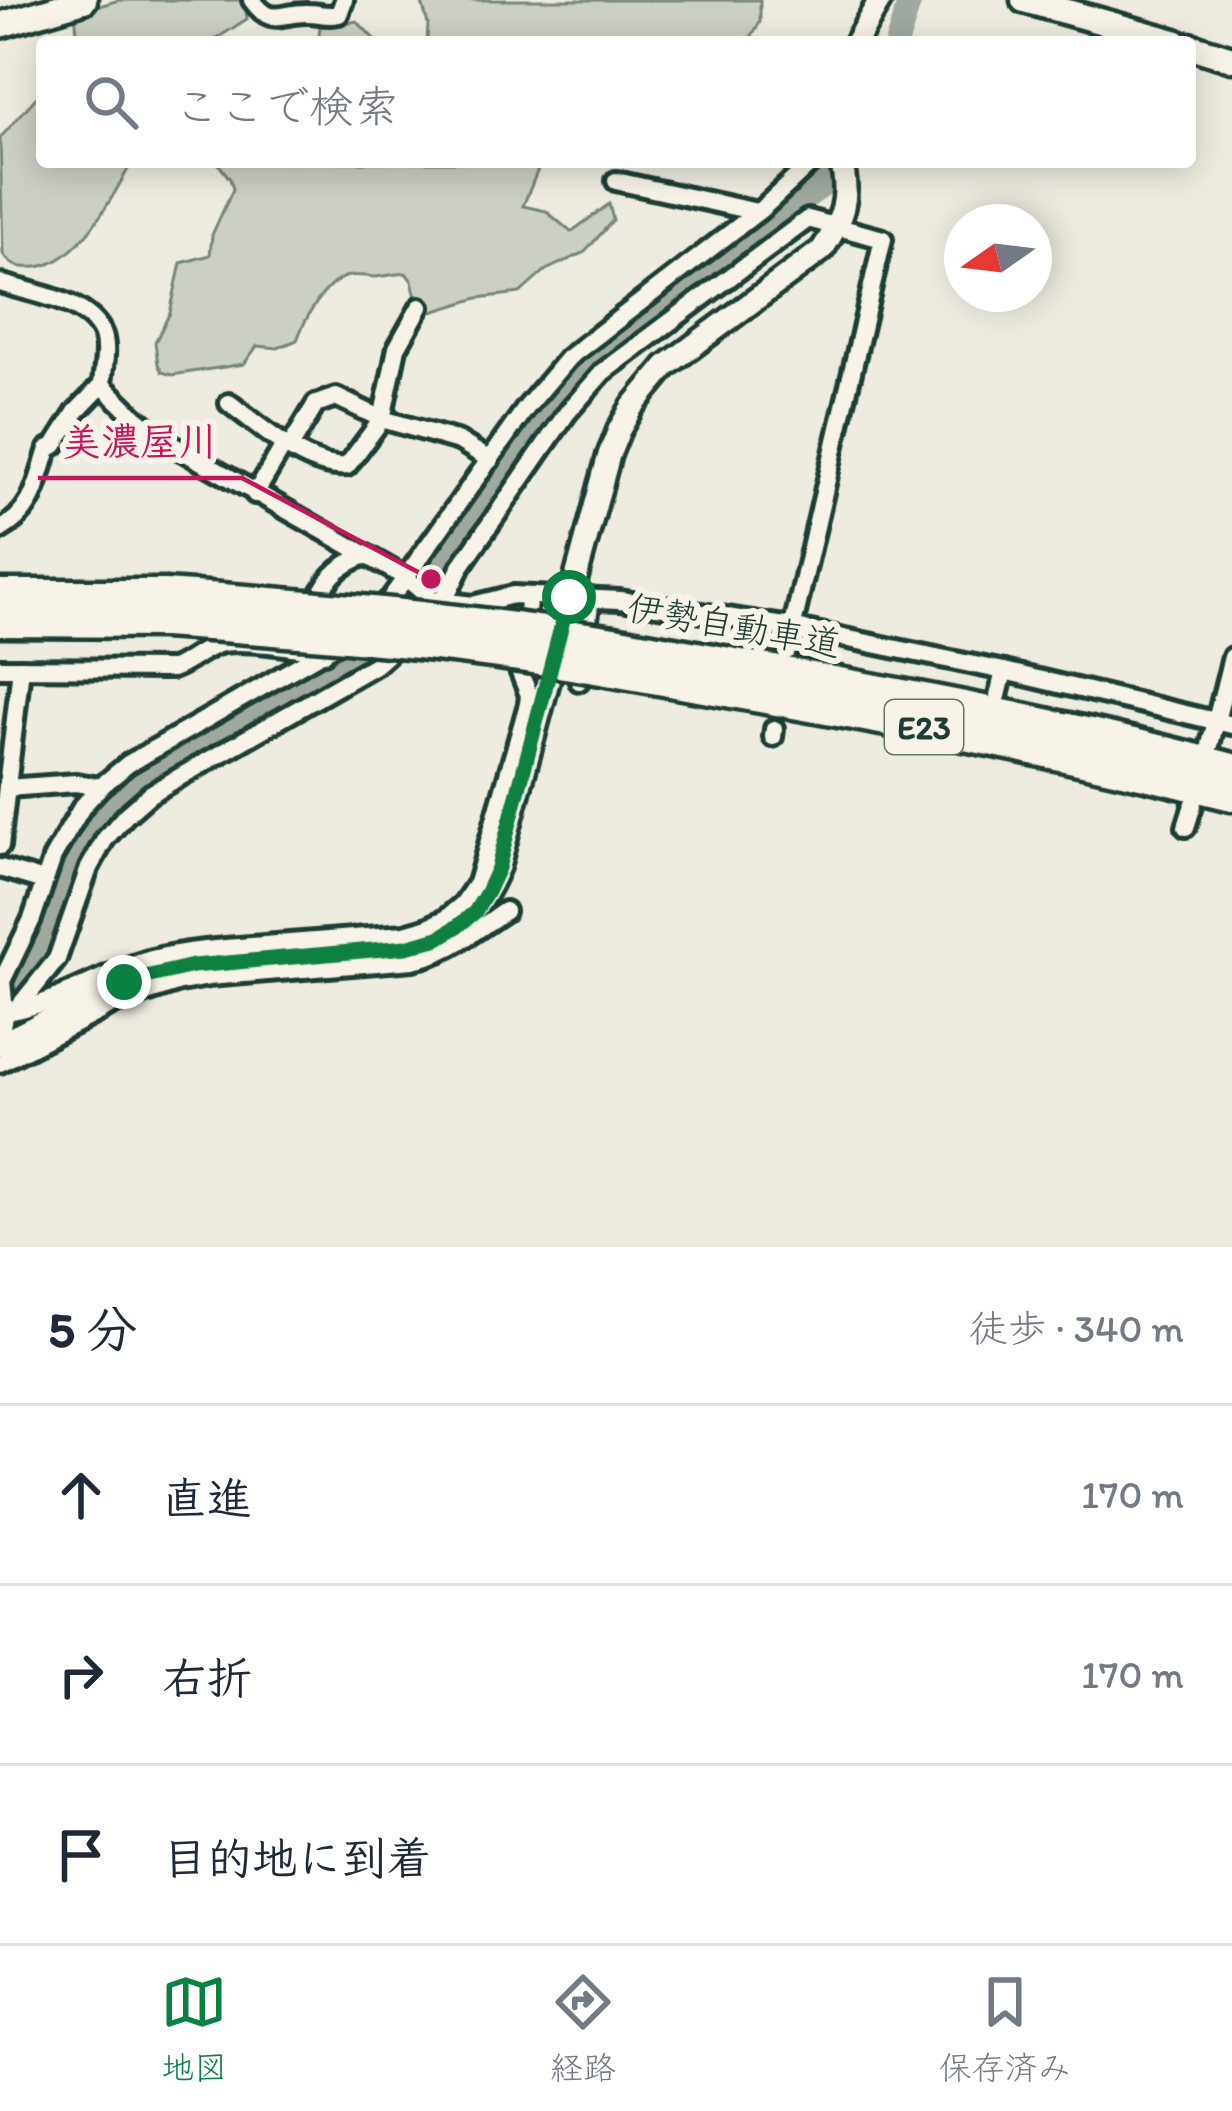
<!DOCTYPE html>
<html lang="ja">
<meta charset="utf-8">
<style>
:root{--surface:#fff;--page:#f6f6f7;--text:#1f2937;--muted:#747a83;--line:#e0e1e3;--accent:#0b8043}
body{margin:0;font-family:Itim,"Klee One",sans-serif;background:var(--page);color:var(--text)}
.compass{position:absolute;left:944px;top:204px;width:108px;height:108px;border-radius:50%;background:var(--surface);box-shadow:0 6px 30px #0003;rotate:256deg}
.stop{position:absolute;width:36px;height:36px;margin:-27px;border:9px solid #0b8043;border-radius:50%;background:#fff}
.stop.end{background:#0b8043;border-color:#fff;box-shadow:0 3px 12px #0008}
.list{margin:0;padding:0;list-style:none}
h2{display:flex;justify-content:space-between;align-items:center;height:156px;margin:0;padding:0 48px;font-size:51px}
h2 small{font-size:39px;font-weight:400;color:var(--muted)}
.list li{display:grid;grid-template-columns:78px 1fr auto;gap:36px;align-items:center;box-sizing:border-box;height:180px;padding:0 48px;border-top:3px solid var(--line)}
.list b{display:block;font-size:45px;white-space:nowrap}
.list em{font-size:39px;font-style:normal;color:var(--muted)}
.icon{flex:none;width:66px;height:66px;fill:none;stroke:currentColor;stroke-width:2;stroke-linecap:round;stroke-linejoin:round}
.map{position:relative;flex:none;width:1232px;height:1247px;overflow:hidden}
.search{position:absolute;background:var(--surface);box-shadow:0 6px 30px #0003;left:36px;right:36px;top:36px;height:132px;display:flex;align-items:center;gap:30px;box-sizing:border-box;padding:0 42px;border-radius:12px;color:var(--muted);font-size:45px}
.sheet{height:696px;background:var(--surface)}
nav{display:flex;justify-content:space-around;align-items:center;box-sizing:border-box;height:168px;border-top:3px solid var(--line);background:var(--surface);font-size:33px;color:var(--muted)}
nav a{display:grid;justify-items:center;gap:6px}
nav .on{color:var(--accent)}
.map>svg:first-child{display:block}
</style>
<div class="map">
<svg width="1232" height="1247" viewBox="0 0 1232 1247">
<rect width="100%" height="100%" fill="#eeece1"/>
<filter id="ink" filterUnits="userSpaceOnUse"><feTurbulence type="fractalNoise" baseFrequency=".00833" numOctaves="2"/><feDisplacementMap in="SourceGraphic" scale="24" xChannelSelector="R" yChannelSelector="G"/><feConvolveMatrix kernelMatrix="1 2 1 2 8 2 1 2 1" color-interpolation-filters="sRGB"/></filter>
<g filter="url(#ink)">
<g fill="#cccfc4" stroke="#76867c" stroke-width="3">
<polygon points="119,0 245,0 247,19 211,42 74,42 77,32 75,13"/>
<polygon points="421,0 760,0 760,22 748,42 427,42 428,24"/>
<polygon points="357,21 377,42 318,42 320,27"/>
<path d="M42,91V162H132C113,196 79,264 36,267C20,268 12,268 3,254L0,138Z"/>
<path d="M217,162H541L523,206L546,211L571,232L609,204L613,220L585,252L546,270L520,293L478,298L429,313L419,310L412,281L406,273C396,274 385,276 375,277C365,277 355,273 345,277C323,285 305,319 297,340L278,348L257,346L244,364L172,375L162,372L158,364L155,342L170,313L181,263L210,255L212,235L233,189L230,179Z"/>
</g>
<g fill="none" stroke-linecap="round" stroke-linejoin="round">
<g stroke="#9fa99f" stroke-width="24">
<polyline points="897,42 910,0"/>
<polyline points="0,995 17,977 52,918 84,835 120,788 200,738 354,658 431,579 557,387 594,354 674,291 822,186 849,162"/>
</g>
<defs>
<g id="street">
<path d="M252,0C272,28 281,12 308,13C320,13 327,17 339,14L344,0"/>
<polyline points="616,181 757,212"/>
<path d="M0,283C29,293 90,300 103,335C108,350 103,369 102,385L135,417L165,441L405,577L432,600L473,605L513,595L620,600L791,627L1004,671L1232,725"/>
<path d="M229,403C260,426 307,470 347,466L382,419L397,348L420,307"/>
<polyline points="290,447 316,404 336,397 382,419 459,441 490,460"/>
<polyline points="255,494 284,445"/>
<path d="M0,530C34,511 37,483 48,449L55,445L76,412L102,385"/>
<path d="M313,612C323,582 336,565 367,555"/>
<polyline points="375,613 391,598 526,408 568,358 764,207 812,162"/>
<polyline points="424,617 450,589 461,566 567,413 603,372 808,219 883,239 787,651"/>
<path d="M0,668L172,669C189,663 200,651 216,645C236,637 301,648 324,653"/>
<polyline points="579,681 591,598"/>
<polyline points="998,696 1004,671"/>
<polyline points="773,737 774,729"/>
<polyline points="1210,745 1232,657"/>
<polyline points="7,788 76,783 100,787"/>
<polyline points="1186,827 1193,805"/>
<polyline points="0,846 21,668"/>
<polyline points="0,868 44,881"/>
<polyline points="16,1010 57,959 89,868 105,839 126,815 150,794 375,665 402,641"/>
<path d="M12,1011C62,1002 103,972 152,959C189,950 226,948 264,945C311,941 358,938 405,934L426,928L445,919L463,904L477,883L528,704L529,695L519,670L529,596"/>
<polyline points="0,1035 5,1012 2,981 32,919 53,857 82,807 100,787 128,764 347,638"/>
<path d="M0,1063L114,1004L180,982L208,977L413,960C450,953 474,931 505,911"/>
</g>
<g id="secondary">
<polyline points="856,42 880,0"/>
<path d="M0,1044L124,982L147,975L193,966L407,947C457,936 478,914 498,867L609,455L619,430L632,407L666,366L822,250C842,220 851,198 841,162"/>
</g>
<g id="primary">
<polyline points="1024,0 1175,42"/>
<polyline points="0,25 84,0"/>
<polyline points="1190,46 1232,59"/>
</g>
<g id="highway">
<polyline points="0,595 164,595"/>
<polyline points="0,621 164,622"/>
<path d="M614,642C820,680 1029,714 1232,769"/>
<path d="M613,671C820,707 1028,743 1232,795"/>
</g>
</defs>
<use href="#street" stroke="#1f3d34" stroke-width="26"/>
<use href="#secondary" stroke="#1f3d34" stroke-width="30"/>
<use href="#primary" stroke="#1f3d34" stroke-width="33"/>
<use href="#highway" stroke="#1f3d34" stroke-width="39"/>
<use href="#street" stroke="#f7f3e8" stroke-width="16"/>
<use href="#secondary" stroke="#f7f3e8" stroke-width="21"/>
<use href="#primary" stroke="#f7f3e8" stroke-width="24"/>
<use href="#highway" stroke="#f7f3e8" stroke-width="30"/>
<defs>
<g id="highway-bridge">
<path d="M164,595C315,605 465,619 614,642"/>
<path d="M164,622C315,632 464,644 613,671"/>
</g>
</defs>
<use href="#highway-bridge" stroke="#1f3d34" stroke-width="39" stroke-linecap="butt"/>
<use href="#highway-bridge" stroke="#f7f3e8" stroke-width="30"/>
</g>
</g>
<g fill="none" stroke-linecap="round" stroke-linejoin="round" filter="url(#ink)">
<polyline stroke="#0b8043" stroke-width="15" points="124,982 193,966 406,947 439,938 458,926 475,912 487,892 498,868 569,597"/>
</g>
<g text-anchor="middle" stroke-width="12" stroke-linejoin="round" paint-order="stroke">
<rect fill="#f7f3e8" stroke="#60746a" stroke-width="3" x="885" y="700" width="78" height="54" rx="9"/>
<g font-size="33" font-weight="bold" fill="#1f3d34">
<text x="924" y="739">E23</text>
</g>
<g font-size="36" fill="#1f3d34" stroke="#f7f3e8">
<text transform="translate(734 625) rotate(10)" y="13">伊勢自動車道</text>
</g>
</g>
<path fill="none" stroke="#c2185b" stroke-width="4.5" d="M431 579L242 478H38"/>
<circle fill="#c2185b" stroke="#f7f3e8" stroke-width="4.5" cx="431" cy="579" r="12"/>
<g font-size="39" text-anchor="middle" font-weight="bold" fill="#c2185b" stroke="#f7f3e8" stroke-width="12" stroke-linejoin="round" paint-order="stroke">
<text x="140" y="455">美濃屋川</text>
</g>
</svg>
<svg class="compass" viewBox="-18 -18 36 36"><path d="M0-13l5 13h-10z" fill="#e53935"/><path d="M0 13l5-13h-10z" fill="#747a83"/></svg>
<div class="stop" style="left:569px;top:597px"></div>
<div class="stop end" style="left:124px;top:982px"></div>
<div class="search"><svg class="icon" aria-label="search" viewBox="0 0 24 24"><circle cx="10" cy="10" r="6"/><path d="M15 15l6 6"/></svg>ここで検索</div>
</div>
<section class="sheet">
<h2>5 分<small>徒歩 · 340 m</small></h2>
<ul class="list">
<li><svg class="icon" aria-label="ahead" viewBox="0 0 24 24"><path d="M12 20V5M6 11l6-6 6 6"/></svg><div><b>直進</b></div><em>170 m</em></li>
<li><svg class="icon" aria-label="right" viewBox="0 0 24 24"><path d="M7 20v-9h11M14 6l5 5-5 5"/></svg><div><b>右折</b></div><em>170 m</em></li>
<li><svg class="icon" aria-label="arrive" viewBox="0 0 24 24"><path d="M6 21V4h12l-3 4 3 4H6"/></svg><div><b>目的地に到着</b></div></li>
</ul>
</section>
<nav>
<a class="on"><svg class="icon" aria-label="map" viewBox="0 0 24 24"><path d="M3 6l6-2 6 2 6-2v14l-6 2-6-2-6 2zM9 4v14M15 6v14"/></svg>地図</a>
<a><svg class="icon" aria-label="directions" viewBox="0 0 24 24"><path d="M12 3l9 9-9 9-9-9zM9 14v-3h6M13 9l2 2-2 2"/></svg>経路</a>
<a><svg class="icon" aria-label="saved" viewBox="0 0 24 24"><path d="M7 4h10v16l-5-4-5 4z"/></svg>保存済み</a>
</nav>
